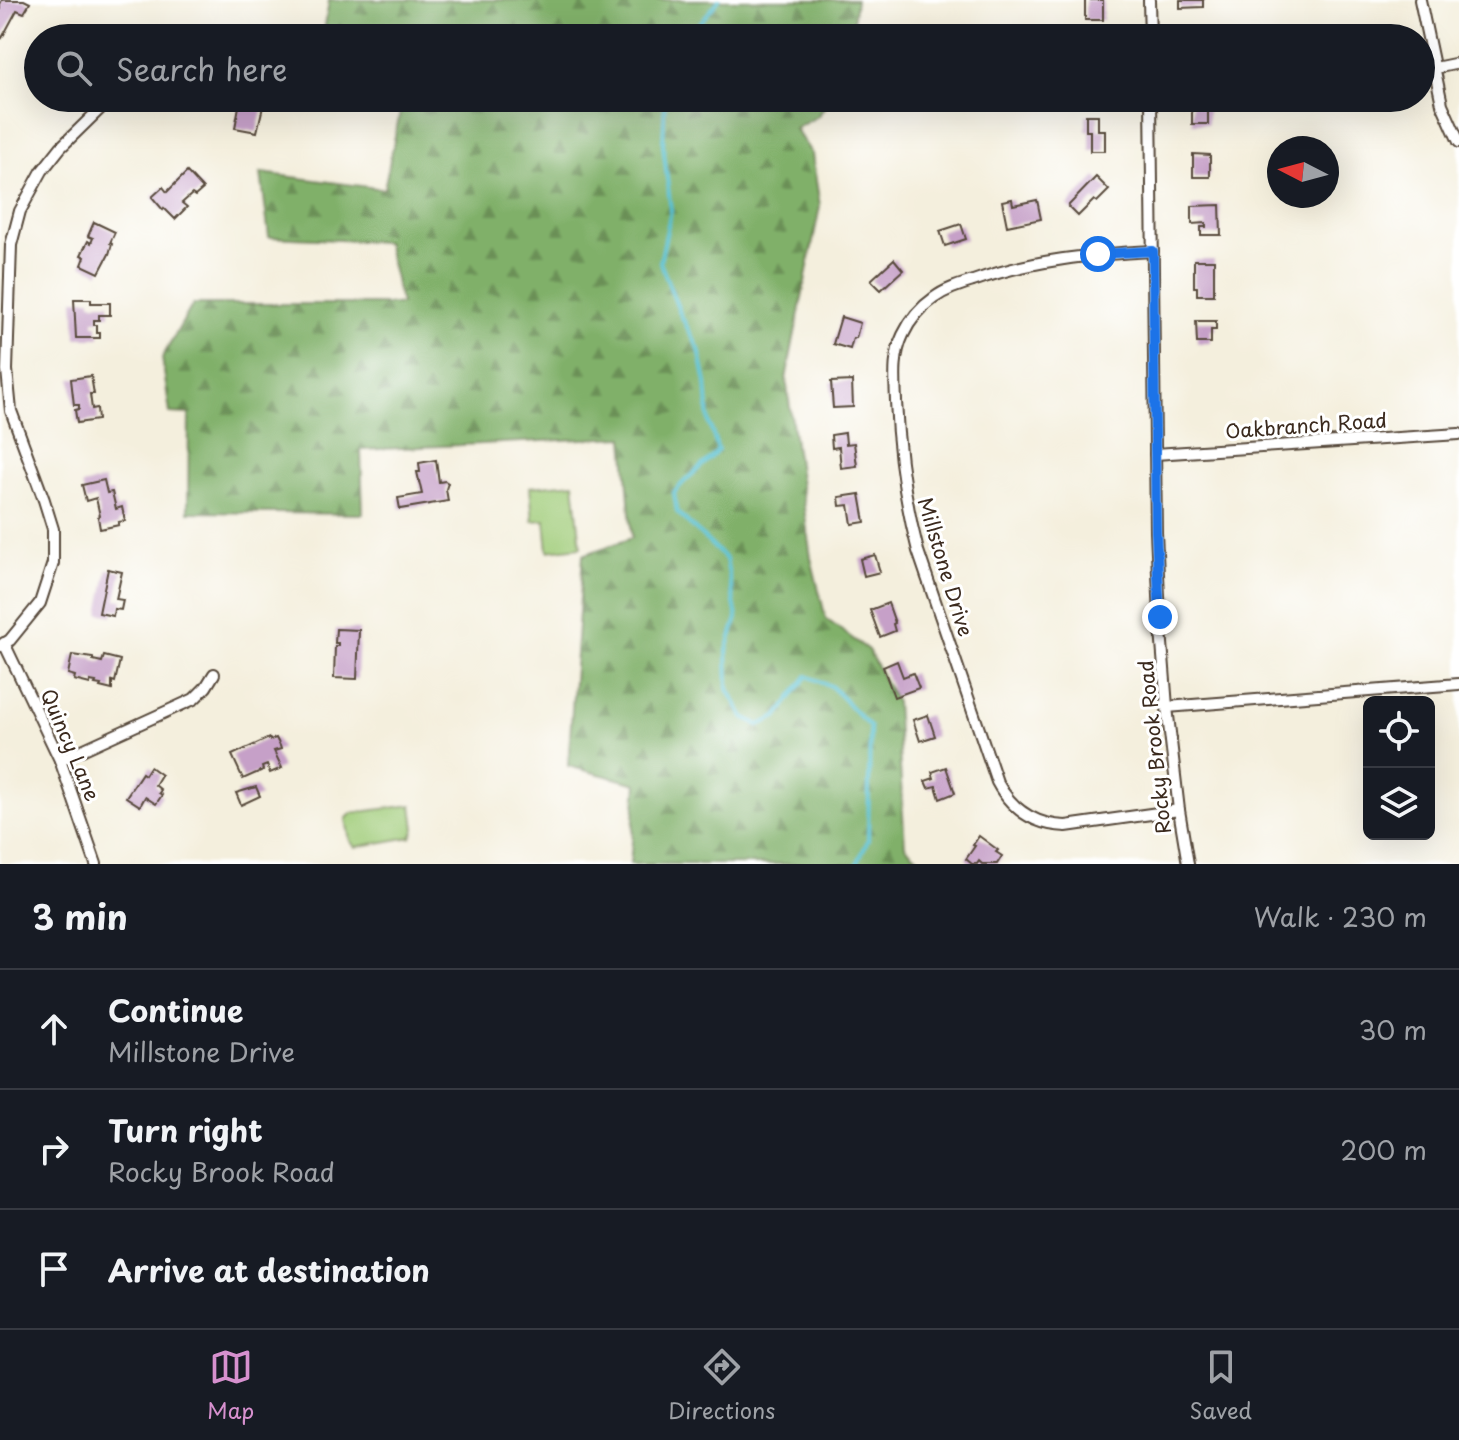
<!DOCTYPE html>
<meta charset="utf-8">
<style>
:root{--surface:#171b24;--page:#20242c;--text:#f1f3f6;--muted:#9ea1a6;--line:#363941;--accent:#d690ce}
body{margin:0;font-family:"Playpen Sans",sans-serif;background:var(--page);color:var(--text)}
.controls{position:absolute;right:24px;bottom:24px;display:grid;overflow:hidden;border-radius:12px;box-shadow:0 8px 32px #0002}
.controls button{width:72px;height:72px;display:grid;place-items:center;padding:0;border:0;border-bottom:2px solid var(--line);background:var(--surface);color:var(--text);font:40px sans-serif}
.compass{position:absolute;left:1267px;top:136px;width:72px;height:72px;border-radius:50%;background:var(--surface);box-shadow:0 8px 32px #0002;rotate:276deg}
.stop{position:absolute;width:24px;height:24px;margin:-18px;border:6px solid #1a73e8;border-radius:50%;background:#fff}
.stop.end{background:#1a73e8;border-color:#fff;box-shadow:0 2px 8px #0008}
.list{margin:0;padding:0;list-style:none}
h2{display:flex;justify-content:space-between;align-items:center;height:104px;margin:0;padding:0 32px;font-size:34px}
h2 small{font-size:26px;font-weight:400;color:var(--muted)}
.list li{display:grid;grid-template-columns:52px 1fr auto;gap:24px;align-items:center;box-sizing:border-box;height:120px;padding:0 32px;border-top:2px solid var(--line)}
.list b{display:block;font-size:30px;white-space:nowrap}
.list p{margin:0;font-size:26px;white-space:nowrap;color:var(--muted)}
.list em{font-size:26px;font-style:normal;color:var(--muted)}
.icon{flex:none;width:44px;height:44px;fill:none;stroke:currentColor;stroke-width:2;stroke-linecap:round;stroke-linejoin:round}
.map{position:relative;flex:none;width:1459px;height:864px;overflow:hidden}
.search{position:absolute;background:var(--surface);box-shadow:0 8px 32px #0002;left:24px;right:24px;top:24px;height:88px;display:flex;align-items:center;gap:20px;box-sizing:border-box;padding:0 28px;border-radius:44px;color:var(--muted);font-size:30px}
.sheet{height:464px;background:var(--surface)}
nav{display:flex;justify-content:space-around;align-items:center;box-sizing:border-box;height:112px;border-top:2px solid var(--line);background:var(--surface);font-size:22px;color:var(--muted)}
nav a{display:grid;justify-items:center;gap:4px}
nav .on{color:var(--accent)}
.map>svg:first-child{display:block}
</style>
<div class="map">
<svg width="1459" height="864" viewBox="0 0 1459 864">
<defs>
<pattern id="forest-firs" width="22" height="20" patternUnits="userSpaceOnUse" patternTransform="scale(2)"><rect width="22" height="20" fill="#80b069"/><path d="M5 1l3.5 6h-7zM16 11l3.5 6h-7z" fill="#6a8f56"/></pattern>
</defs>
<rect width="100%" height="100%" fill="#fff"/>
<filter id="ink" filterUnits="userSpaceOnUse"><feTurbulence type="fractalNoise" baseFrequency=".0125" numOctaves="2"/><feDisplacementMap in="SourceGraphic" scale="16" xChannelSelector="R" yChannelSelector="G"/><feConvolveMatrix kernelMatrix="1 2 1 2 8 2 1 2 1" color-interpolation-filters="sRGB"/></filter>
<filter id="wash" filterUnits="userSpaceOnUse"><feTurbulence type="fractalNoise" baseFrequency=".006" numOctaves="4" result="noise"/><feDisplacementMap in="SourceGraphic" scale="32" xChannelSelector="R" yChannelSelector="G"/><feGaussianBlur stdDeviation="1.8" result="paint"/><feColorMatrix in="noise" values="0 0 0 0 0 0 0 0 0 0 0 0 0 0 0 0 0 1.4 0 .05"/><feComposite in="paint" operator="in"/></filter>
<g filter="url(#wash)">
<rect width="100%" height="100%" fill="#f4efdd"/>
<g fill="url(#forest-firs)" stroke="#5e6d44" stroke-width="2">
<polygon points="329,0 856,0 851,38 327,38 324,32"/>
<polygon points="403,98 832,98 818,116 795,129 812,154 820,206 786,379 811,558 826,619 868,650 896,702 905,846 925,864 630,864 637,784 568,766 583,555 632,538 624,437 361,450 363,514 188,512 189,414 170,413 162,358 193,304 401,304 386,242 269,237 261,173 384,189"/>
</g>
<g fill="#a0cc79" stroke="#6e7b4c" stroke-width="2">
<polygon points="574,483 581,547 548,551 545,520 533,521 530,487"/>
<polygon points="412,805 415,829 411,837 355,847 350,841 346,819 352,813"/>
</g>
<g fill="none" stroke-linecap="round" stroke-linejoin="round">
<g stroke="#55bfd0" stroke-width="4">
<polyline points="687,38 719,0"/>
<path d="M665,98L663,145L671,211L660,262L681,316L699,349L706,383L709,423L718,450C704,466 686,477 674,493L677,512L726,559L737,618L727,650L728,689L744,717L759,725L777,717L807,676L831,686L870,727L868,840L857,864"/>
</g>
</g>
<g id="blocks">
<g fill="#c6a0c8">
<polygon points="2,0 24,0 30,3 24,13 17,10 2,38 0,36 0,4"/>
<rect x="1085" y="0" width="18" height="20"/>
<polygon points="1180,0 1203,0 1203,7 1180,8"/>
<polygon points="245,98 265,98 257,132 235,128 240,101 244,102"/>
<rect x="1192" y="98" width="16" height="26"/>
<polygon points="1086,115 1098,115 1098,130 1105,130 1105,151 1090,151 1090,131 1086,131"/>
<polygon points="1193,154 1210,155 1210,177 1193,177"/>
<polygon points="187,172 203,189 195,196 192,194 182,203 187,207 175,219 164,208 163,210 152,197 163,187 167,192"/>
<polygon points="1096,177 1109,190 1097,202 1094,200 1078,216 1068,206"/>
<polygon points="1012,199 1013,205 1037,200 1041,219 1007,226 1002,201"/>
<polygon points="1220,205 1221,235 1201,235 1201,227 1206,227 1206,223 1192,224 1192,206"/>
<polygon points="94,222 115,232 110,243 112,244 109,254 99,273 82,265 85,257 81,255 88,241 91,243 93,238 88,236"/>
<polygon points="961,224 966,239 945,246 940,231"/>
<polygon points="894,259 903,270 881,290 871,280"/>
<polygon points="1194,260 1214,260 1214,295 1197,295 1197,287 1194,287"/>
<polygon points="74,299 91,299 91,303 110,303 110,315 99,315 99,320 94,320 94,325 97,325 97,333 100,333 100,338 76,338"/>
<polygon points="841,317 860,323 856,338 853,338 850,349 833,344"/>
<polygon points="1196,321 1216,321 1216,330 1211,330 1211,343 1197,343"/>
<polygon points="91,376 94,394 90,394 92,409 97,408 98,420 77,423 75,410 79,409 79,405 74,405 71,379"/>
<polygon points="852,381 853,407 833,408 831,382"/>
<polygon points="845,433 846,444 854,443 857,466 841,468 839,447 832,448 831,435"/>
<polygon points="436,460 439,482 445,481 448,483 446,489 448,501 400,509 398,498 422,494 417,472 420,472 419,463"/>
<polygon points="104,480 107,493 112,492 116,509 122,507 125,521 118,522 119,525 100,529 98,517 100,516 96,498 86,501 82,485"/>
<polygon points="860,494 865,522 852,524 849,505 840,506 839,497"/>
<polygon points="875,555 880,572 864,576 860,559"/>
<polygon points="108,569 122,572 116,599 123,600 121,610 114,609 113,616 99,613"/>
<polygon points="888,603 895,623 893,624 895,631 880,637 870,610"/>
<polygon points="336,629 359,630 357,679 334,678 335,646 338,646 338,643 335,643"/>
<polygon points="72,655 93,658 93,660 102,662 104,656 120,660 115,682 112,681 112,690 100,687 101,685 95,684 96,682 90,681 90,684 74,680 75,676 68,674"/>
<polygon points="897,661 903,677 913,673 919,688 894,697 883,667"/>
<polygon points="928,715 935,736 920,741 913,720"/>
<polygon points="269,738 270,740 276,738 280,746 281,749 274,751 282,768 270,773 267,765 262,767 263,770 243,779 232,755"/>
<polygon points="150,767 161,775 155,785 161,790 159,793 162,795 156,804 145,797 140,806 126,797 142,773 145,775"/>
<polygon points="946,767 955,793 940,799 936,786 928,788 925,781 934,778 932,772"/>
<polygon points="256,787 260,796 241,805 236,793"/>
<polygon points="979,836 998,850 996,852 1002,856 997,864 982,864 979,861 977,864 972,864 966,859 975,846 973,845"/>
</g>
</g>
</g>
<g filter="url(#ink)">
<use href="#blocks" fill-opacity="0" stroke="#57483b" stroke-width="2"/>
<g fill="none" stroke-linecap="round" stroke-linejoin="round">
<defs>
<g id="street">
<polyline points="1149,0 1150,38"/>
<polyline points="1420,0 1442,104 1459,142"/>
<polyline points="1435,68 1459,63"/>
<polyline points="1151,98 1156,532 1160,617 1167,707 1179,810 1188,864"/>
<path d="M1153,251C1092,254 1031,260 973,281C960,285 946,289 934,298C921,307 910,320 903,335C893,356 895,378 896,401C898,452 905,501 918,551L997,782C1012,810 1034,825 1066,826L1179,810"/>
<polyline points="1155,454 1459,434"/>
<polyline points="4,643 60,760 96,864"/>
<polyline points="0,646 10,640 40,603 53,563 53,529 44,500 11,411 7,370 11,245 20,211 42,171 61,147 104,105 107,98"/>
<polyline points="1167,707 1459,684"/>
<polyline points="60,760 194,699 206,687 214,674"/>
</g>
</defs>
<use href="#street" stroke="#57483b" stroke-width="14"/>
<use href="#street" stroke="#fff" stroke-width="10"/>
</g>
</g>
<g fill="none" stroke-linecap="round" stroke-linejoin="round" filter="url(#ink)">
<polyline stroke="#1a73e8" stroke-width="10" points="1098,254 1153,251 1156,532 1160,617"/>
</g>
<g text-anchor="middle" stroke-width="6" stroke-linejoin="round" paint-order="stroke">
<g font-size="20" fill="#3b2a1e" stroke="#fff">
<text transform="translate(1306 426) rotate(-4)" y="7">Oakbranch Road</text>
<text transform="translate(945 567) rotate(73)" y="7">Millstone Drive</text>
<text transform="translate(70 745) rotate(67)" y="7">Quincy Lane</text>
<text transform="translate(1155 747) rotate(-96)" y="7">Rocky Brook Road</text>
</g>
</g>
</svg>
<div class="controls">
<button><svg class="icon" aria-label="locate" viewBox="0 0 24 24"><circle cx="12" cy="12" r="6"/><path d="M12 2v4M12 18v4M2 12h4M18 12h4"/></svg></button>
<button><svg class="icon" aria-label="layers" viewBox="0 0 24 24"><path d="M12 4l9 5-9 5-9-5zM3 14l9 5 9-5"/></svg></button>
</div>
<svg class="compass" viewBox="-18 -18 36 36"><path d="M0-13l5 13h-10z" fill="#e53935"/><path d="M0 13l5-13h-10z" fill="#9ea1a6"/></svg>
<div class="stop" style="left:1098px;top:254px"></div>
<div class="stop end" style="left:1160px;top:617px"></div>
<div class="search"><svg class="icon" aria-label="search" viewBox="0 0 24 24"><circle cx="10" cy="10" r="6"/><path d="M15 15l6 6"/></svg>Search here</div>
</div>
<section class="sheet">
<h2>3 min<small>Walk · 230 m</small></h2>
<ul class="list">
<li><svg class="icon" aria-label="ahead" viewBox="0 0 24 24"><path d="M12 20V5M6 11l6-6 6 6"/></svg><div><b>Continue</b><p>Millstone Drive</p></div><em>30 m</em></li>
<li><svg class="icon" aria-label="right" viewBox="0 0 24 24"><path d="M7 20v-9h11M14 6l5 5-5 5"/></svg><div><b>Turn right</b><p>Rocky Brook Road</p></div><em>200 m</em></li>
<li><svg class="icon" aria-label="arrive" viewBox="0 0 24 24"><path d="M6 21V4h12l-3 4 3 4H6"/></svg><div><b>Arrive at destination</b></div></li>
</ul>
</section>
<nav>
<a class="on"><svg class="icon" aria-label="map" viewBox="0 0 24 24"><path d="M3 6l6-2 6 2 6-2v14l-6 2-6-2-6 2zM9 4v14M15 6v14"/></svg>Map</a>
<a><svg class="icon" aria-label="directions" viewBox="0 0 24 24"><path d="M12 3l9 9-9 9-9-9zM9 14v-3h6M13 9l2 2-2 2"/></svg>Directions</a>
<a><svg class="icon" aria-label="saved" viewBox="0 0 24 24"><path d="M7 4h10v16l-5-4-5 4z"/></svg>Saved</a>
</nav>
